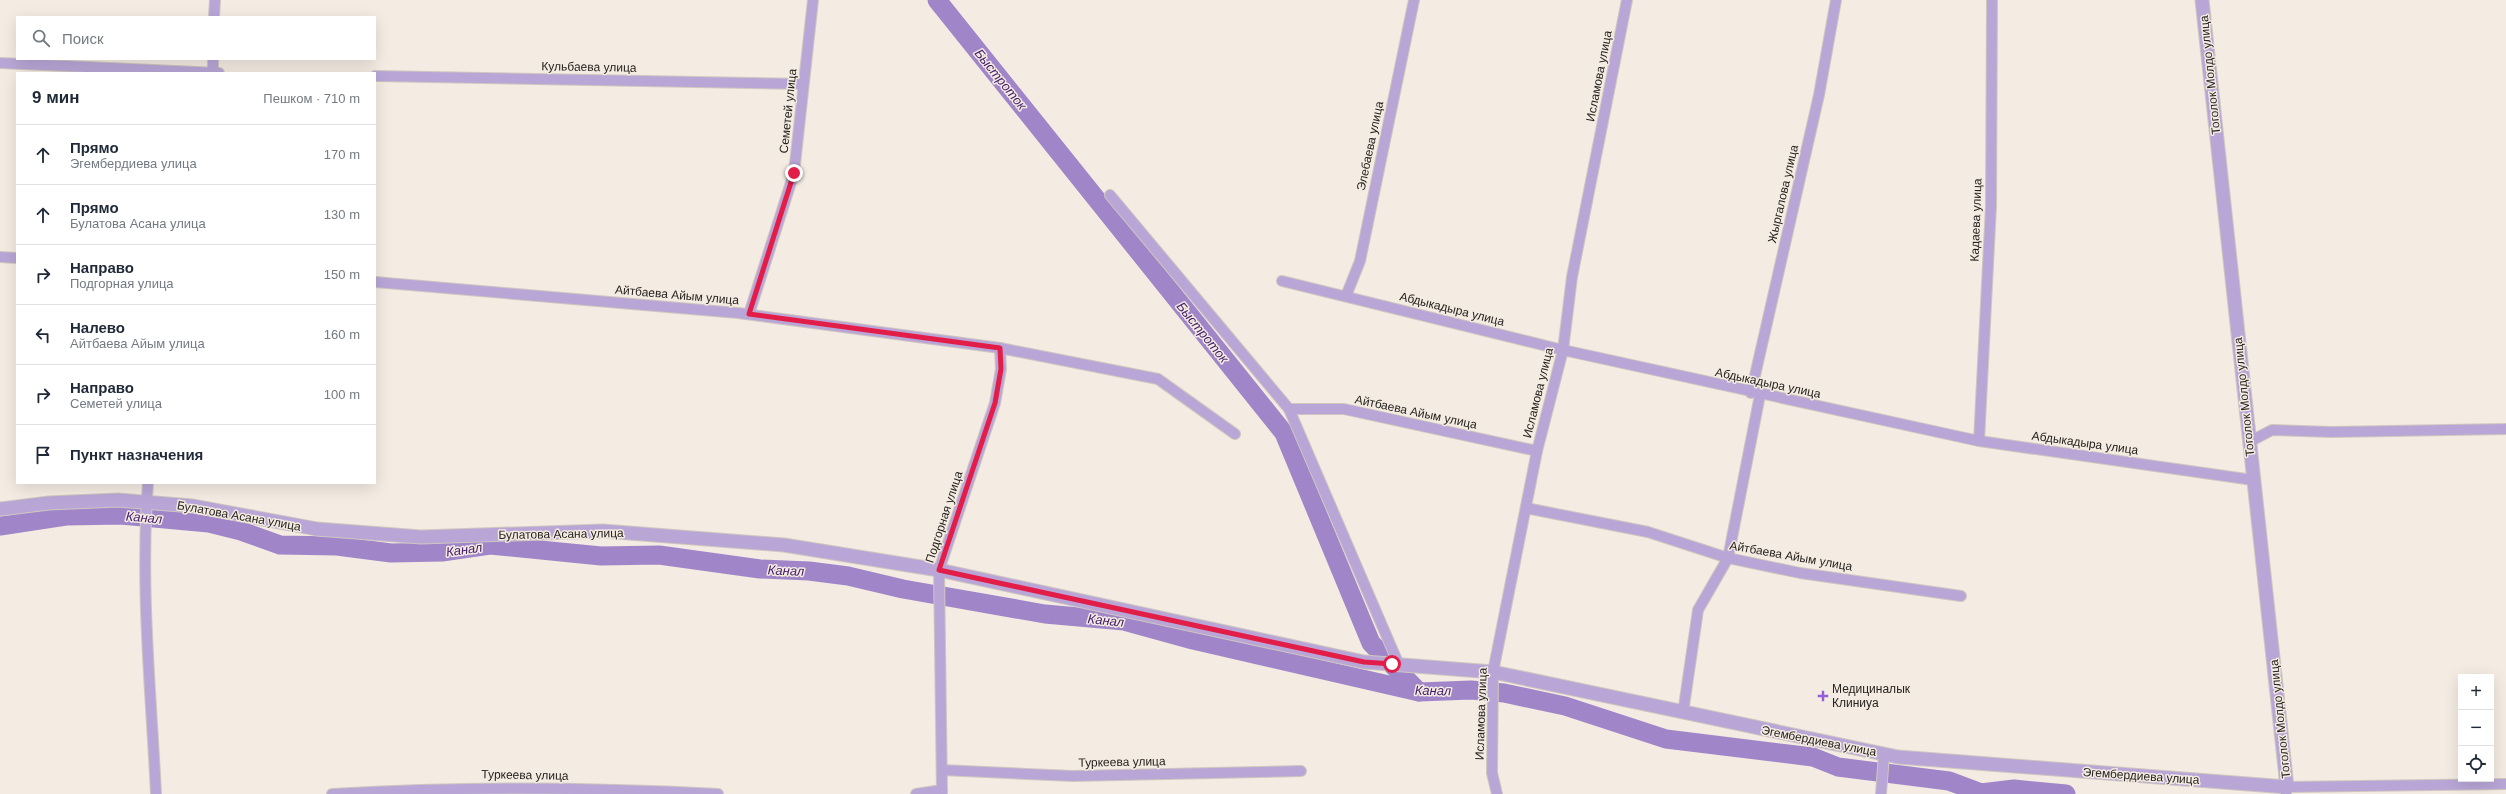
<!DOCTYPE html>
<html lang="ru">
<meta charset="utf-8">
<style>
:root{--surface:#fff;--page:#f2f2f3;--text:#1f2937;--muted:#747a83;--line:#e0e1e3}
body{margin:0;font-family:Helvetica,sans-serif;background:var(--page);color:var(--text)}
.controls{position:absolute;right:12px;bottom:12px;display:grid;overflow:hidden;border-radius:0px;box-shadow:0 4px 16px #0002}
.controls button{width:36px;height:36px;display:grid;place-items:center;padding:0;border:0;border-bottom:1px solid var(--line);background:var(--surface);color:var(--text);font:20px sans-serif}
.stop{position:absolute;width:12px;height:12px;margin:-9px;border:3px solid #e11d48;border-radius:50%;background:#fff}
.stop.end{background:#e11d48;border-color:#fff;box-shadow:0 1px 4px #0008}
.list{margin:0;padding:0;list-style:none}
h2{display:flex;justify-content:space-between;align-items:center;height:52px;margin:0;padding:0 16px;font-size:17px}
h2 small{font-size:13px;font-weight:400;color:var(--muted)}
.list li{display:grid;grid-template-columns:26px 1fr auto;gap:12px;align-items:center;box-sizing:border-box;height:60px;padding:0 16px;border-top:1px solid var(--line)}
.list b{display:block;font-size:15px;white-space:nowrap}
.list p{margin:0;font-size:13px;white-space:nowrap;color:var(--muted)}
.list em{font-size:13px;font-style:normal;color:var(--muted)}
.icon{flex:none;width:22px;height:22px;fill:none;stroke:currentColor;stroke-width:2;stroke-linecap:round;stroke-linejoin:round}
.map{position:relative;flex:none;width:2506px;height:794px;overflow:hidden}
.search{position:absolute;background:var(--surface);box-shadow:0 4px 16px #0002;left:16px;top:16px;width:360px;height:44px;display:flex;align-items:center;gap:10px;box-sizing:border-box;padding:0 14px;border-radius:0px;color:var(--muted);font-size:15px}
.panel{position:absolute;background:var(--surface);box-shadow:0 4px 16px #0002;left:16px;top:72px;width:360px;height:412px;border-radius:0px}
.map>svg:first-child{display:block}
</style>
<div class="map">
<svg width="2506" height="794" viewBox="0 0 2506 794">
<rect width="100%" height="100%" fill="#f4ebe2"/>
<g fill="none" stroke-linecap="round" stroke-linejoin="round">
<g stroke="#a085c8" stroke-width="19">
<polyline points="937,0 1284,433 1371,643 1419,692"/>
<polyline points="0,526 66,516 121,515 209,523 241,531 280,545 337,546 391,553 442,552 490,545 601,556 659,555 760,569 809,571 848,576 903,589 1045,614 1124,621 1193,640 1419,692 1471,690 1504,693 1565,706 1666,739 1813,757 1838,767 1949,781 1981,793 2014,789 2066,794"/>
</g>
<defs>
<g id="minor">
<polyline points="214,17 215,0"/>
<polyline points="0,63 219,73"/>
<polyline points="213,73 213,59"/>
<polyline points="375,76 803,84"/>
<polyline points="1110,195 1289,409 1399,665"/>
<polyline points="0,257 17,258"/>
<polyline points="1282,281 1563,350 1979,441 2253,480"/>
<polyline points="375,282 738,313 1000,348 1158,379 1235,434"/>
<polyline points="1346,296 1360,261 1414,0"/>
<polyline points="749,314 794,173 813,0"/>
<polyline points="1751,393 1819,95 1836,0"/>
<polyline points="1289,409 1344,409 1537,451"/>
<polyline points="1979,441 1991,206 1992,0"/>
<polyline points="2249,442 2272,430 2332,432 2506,429"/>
<path d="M148,483C140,586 151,691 156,794"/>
<polyline points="1526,508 1648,532 1728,558 1800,573 1961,596"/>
<polyline points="1683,713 1698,610 1728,558 1760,395"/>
<polyline points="942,770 1073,776 1301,771"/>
<path d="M332,794C462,786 588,787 718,794"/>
<polyline points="916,794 942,790"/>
<polyline points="942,794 939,570 995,403 1001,369 1000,348"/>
<polyline points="1497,794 1492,773 1493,672 1537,451 1563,350 1572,277 1627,0"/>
<polyline points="1881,794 1884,754"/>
<polyline points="2286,794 2287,787 2506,784"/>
</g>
<polyline id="tertiary" points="0,509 49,503 118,500 193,506 317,529 421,537 603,531 784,545 939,570 1364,662 1493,672 1898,757 2287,787 2202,0"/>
</defs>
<use href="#minor" stroke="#cfc7bf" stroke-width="12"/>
<use href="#tertiary" stroke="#cfc7bf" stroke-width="15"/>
<use href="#minor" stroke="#b9a6d7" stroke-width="10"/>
<use href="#tertiary" stroke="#b9a6d7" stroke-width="13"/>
</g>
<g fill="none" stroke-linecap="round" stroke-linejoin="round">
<polyline stroke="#e11d48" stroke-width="5" points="794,173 749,314 1000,348 1001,369 995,403 939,570 1364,662 1392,664"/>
</g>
<path fill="#955ed7" stroke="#f4ebe2" stroke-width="1.5" d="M1821 690h4v4h4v4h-4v4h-4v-4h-4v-4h4z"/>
<g text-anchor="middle" stroke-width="3" stroke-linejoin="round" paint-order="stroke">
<g font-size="12" fill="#26231f" stroke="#f4ebe2">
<text transform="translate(589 67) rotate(1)" y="4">Кульбаева улица</text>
<text transform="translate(2210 75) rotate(-96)" y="4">Тоголок Молдо улица</text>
<text transform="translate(1599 76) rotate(-79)" y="4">Исламова улица</text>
<text transform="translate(788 111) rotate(-84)" y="4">Семетей улица</text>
<text transform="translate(1370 146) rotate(-78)" y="4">Элебаева улица</text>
<text transform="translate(1783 194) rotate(-77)" y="4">Жыргалова улица</text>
<text transform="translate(1976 220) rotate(-88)" y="4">Кадаева улица</text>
<text transform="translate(677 295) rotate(5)" y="4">Айтбаева Айым улица</text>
<text transform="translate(1452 309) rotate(14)" y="4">Абдыкадыра улица</text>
<text transform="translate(1768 383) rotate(12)" y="4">Абдыкадыра улица</text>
<text transform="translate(1538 393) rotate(-76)" y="4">Исламова улица</text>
<text transform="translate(2244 397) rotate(-96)" y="4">Тоголок Молдо улица</text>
<text transform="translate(1416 412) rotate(12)" y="4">Айтбаева Айым улица</text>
<text transform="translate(2085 443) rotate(8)" y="4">Абдыкадыра улица</text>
<text transform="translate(239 516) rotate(10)" y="4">Булатова Асана улица</text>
<text transform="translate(944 517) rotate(-72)" y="4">Подгорная улица</text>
<text transform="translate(561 534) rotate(-1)" y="4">Булатова Асана улица</text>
<text transform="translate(1791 556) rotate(10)" y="4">Айтбаева Айым улица</text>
<text transform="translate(1481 714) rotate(-88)" y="4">Исламова улица</text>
<text transform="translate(2280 719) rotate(-96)" y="4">Тоголок Молдо улица</text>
<text transform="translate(1819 741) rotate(11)" y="4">Эгембердиева улица</text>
<text transform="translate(1122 762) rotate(-1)" y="4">Туркеева улица</text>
<text transform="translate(525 775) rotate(1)" y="4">Туркеева улица</text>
<text transform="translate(2141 776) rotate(4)" y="4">Эгембердиева улица</text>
</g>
<g font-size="12" fill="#26231f" stroke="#f4ebe2" text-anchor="start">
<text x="1832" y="693">Медициналык<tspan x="1832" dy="14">Клиниуа</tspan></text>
</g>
<g font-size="13" font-style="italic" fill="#421a6a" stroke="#f4ebe2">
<text transform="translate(1001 79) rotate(51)" y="5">Быстроток</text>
<text transform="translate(1203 332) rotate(51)" y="5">Быстроток</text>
<text transform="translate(144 517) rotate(5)" y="5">Канал</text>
<text transform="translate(464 549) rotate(-8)" y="5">Канал</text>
<text transform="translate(786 570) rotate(2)" y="5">Канал</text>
<text transform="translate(1106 620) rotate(6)" y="5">Канал</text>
<text transform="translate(1433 690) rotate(1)" y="5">Канал</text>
</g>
</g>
</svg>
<div class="controls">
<button>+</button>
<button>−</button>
<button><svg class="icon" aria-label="locate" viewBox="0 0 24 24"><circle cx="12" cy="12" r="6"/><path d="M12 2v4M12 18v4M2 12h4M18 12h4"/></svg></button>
</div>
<div class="stop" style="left:1392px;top:664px"></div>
<div class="stop end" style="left:794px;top:173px"></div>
<div class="search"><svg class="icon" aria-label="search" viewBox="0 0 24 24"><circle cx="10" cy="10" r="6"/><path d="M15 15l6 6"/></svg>Поиск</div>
<section class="panel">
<h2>9 мин<small>Пешком · 710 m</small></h2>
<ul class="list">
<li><svg class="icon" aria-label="ahead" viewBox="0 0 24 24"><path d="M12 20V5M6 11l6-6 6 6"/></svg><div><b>Прямо</b><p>Эгембердиева улица</p></div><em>170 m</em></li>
<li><svg class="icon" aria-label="ahead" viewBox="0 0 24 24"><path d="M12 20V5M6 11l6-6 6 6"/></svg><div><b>Прямо</b><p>Булатова Асана улица</p></div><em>130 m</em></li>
<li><svg class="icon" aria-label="right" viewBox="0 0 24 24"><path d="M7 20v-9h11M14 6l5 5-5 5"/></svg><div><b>Направо</b><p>Подгорная улица</p></div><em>150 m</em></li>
<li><svg class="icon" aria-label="left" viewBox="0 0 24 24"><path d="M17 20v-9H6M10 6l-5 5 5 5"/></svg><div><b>Налево</b><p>Айтбаева Айым улица</p></div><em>160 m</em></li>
<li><svg class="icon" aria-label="right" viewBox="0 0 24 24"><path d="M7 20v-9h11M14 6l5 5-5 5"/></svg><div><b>Направо</b><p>Семетей улица</p></div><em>100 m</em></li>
<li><svg class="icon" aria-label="arrive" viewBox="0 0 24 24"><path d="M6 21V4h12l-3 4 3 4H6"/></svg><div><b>Пункт назначения</b></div></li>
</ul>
</section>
</div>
